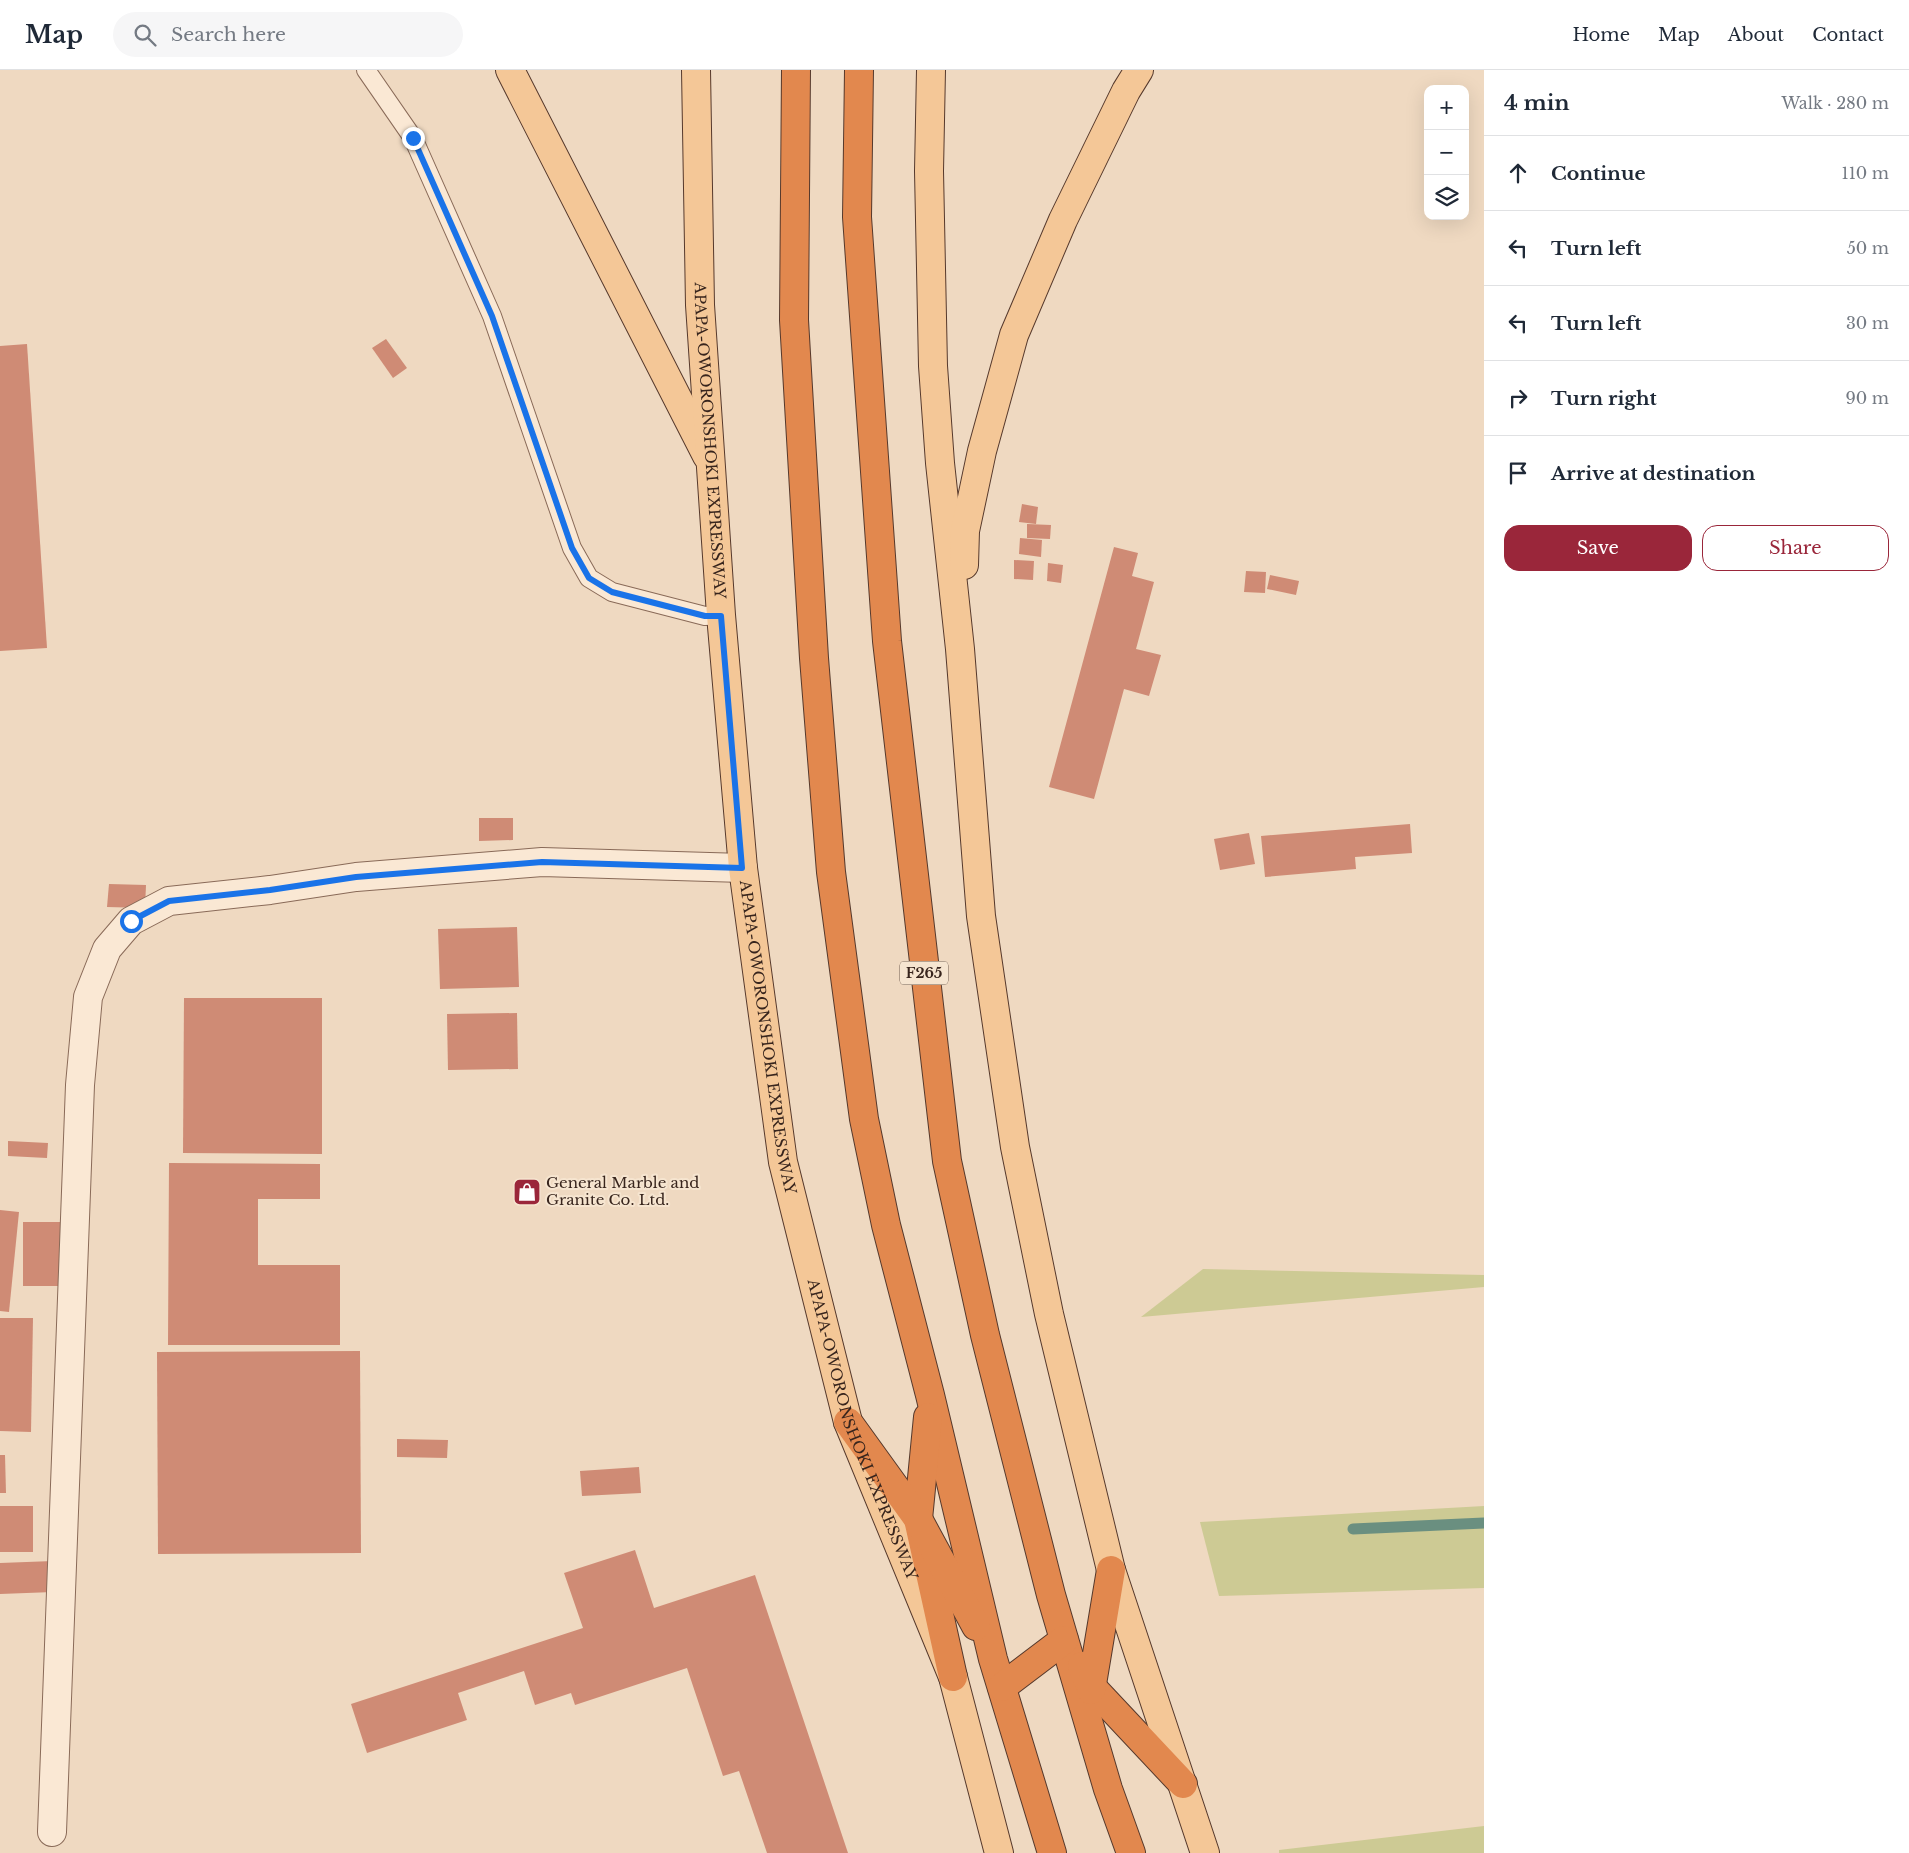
<!DOCTYPE html>
<meta charset="utf-8">
<style>
:root{--surface:#fff;--page:#f6f6f7;--text:#1f2937;--muted:#747a83;--line:#e0e1e3;--accent:#9a263a}
body{margin:0;font-family:"Libre Baskerville",serif;background:var(--page);color:var(--text)}
.controls{position:absolute;right:15px;top:15px;display:grid;overflow:hidden;border-radius:10px;box-shadow:0 5px 20px #0002}
.controls button{width:45px;height:45px;display:grid;place-items:center;padding:0;border:0;border-bottom:1px solid var(--line);background:var(--surface);color:var(--text);font:25px sans-serif}
.stop{position:absolute;width:15px;height:15px;margin:-11px;border:4px solid #1a73e8;border-radius:50%;background:#fff}
.stop.end{background:#1a73e8;border-color:#fff;box-shadow:0 1px 5px #0008}
.list{margin:0;padding:0;list-style:none}
h2{display:flex;justify-content:space-between;align-items:center;height:65px;margin:0;padding:0 20px;font-size:21px}
h2 small{font-size:16px;font-weight:400;color:var(--muted)}
.list li{display:grid;grid-template-columns:32px 1fr auto;gap:15px;align-items:center;box-sizing:border-box;height:75px;padding:0 20px;border-top:1px solid var(--line)}
.list b{display:block;font-size:19px;white-space:nowrap}
.list em{font-size:16px;font-style:normal;color:var(--muted)}
.actions{display:flex;gap:10px;padding:15px 20px}
.actions a{flex:1;padding:11px 0;border:1px solid var(--accent);border-radius:15px;text-align:center;font-size:18px;color:var(--accent)}
.actions .main{background:var(--accent);color:#fff}
.icon{flex:none;width:28px;height:28px;fill:none;stroke:currentColor;stroke-width:2;stroke-linecap:round;stroke-linejoin:round}
.map{position:relative;flex:none;width:1484px;height:1783px;overflow:hidden}
header{display:flex;align-items:center;gap:30px;box-sizing:border-box;height:70px;padding:0 25px;background:var(--surface);border-bottom:1px solid var(--line)}
header strong{font-size:24px}
nav{display:flex;gap:28px;margin-inline-start:auto;font-size:18px}
.search{width:350px;height:45px;background:var(--page);display:flex;align-items:center;gap:12px;box-sizing:border-box;padding:0 18px;border-radius:28px;color:var(--muted);font-size:19px}
main{display:flex}
aside{flex:1;background:var(--surface)}
.map>svg:first-child{display:block}
</style>
<header>
<strong>Map</strong>
<div class="search"><svg class="icon" aria-label="search" viewBox="0 0 24 24"><circle cx="10" cy="10" r="6"/><path d="M15 15l6 6"/></svg>Search here</div>
<nav><a>Home</a><a>Map</a><a>About</a><a>Contact</a></nav>
</header>
<main>
<div class="map">
<svg width="1484" height="1783" viewBox="0 0 1484 1783">
<rect width="100%" height="100%" fill="#efd9c1"/>
<g fill="#cdca94">
<polygon points="1203,1199 1484,1205 1484,1217 1141,1247"/>
<polygon points="1484,1436 1484,1518 1219,1526 1200,1452"/>
<polygon points="1484,1756 1484,1783 1279,1783 1279,1780"/>
</g>
<g fill="none" stroke-linecap="round" stroke-linejoin="round">
<polyline stroke="#6a8f80" stroke-width="11" points="1353,1459 1484,1453"/>
</g>
<g fill="#cf8b75">
<polygon points="386,269 407,298 393,308 372,278"/>
<polygon points="27,274 47,578 0,581 0,276"/>
<polygon points="1022,434 1038,437 1036,454 1019,452"/>
<polygon points="1027,454 1051,455 1050,469 1027,468"/>
<polygon points="1020,468 1042,470 1041,487 1019,484"/>
<polygon points="1114,477 1138,483 1132,506 1154,512 1136,579 1161,585 1149,626 1124,619 1094,729 1049,717"/>
<polygon points="1014,490 1034,491 1033,510 1014,509"/>
<polygon points="1048,493 1063,495 1061,513 1047,511"/>
<polygon points="1246,501 1266,502 1265,523 1244,522"/>
<polygon points="1270,505 1299,511 1296,525 1267,519"/>
<polygon points="479,748 513,748 513,770 479,771"/>
<polygon points="1410,754 1412,783 1355,787 1356,799 1265,807 1261,766"/>
<polygon points="1249,763 1255,794 1220,800 1214,769"/>
<polygon points="109,814 146,815 145,838 107,837"/>
<polygon points="517,857 519,917 440,919 438,859"/>
<polygon points="184,928 322,928 322,1084 183,1083"/>
<polygon points="517,943 518,999 448,1000 447,944"/>
<polygon points="8,1071 48,1073 47,1088 8,1086"/>
<polygon points="169,1093 320,1094 320,1129 258,1129 258,1195 340,1195 340,1275 168,1275"/>
<polygon points="0,1140 19,1142 9,1242 0,1241"/>
<polygon points="23,1152 63,1152 62,1216 23,1216"/>
<polygon points="0,1248 33,1248 31,1362 0,1361"/>
<polygon points="360,1281 361,1483 158,1484 157,1282"/>
<polygon points="397,1369 448,1370 447,1388 397,1387"/>
<polygon points="0,1385 5,1385 6,1423 0,1423"/>
<polygon points="639,1397 641,1423 582,1426 580,1401"/>
<rect x="0" y="1436" width="33" height="46"/>
<polygon points="635,1480 654,1538 755,1505 848,1783 767,1783 739,1701 723,1706 687,1598 575,1635 571,1623 535,1635 524,1601 458,1623 467,1650 367,1683 351,1634 583,1558 564,1503"/>
<polygon points="53,1491 53,1522 0,1524 0,1493"/>
</g>
<g fill="none" stroke-linecap="round" stroke-linejoin="round">
<defs>
<polyline id="lane" points="366,0 413,68 492,246 572,478 589,508 612,522 705,546 721,545"/>
<polyline id="street" points="52,1762 80,1015 88,927 107,879 131,851 169,831 270,820 356,807 542,792 743,798"/>
<g id="primary">
<polyline points="510,0 707,386"/>
<path id="s1" d="M696,0L700,235L721,545L743,798L783,1092L848,1352L953,1607L999,1783"/>
<polyline points="931,0 929,101 933,296 940,393 960,579 981,846 1015,1077 1049,1244 1111,1500 1205,1783"/>
<polyline points="964,495 965,461 982,381 1014,265 1063,150 1126,21 1139,0"/>
</g>
<g id="highway">
<polyline points="796,0 794,250 814,588 831,802 864,1049 886,1155 930,1325 993,1589 1052,1783"/>
<polyline points="859,0 857,147 887,571 947,1091 985,1265 1051,1525 1108,1719 1131,1783"/>
<polyline points="928,1347 918,1449 953,1607"/>
<polyline points="848,1352 918,1449 976,1556"/>
<polyline points="1082,1596 1090,1615 1183,1714"/>
<polyline points="1002,1617 1064,1570"/>
<polyline points="1091,1620 1111,1500"/>
</g>
</defs>
<use href="#lane" stroke="#896a58" stroke-width="20"/>
<use href="#street" stroke="#896a58" stroke-width="30"/>
<use href="#primary" stroke="#56392c" stroke-width="30"/>
<use href="#highway" stroke="#56392c" stroke-width="30"/>
<use href="#lane" stroke="#fae8d4" stroke-width="18"/>
<use href="#street" stroke="#fae8d4" stroke-width="28"/>
<use href="#primary" stroke="#f4c797" stroke-width="28"/>
<use href="#highway" stroke="#e2884e" stroke-width="28"/>
</g>
<g fill="none" stroke-linecap="round" stroke-linejoin="round">
<polyline stroke="#1a73e8" stroke-width="6" points="131,851 169,831 270,820 356,807 542,792 742,798 721,546 705,546 612,522 589,508 572,478 492,246 413,68"/>
</g>
<defs>
<symbol id="shop-square" viewBox="-11 -11 22 22"><rect x="-9" y="-9" width="18" height="18" rx="4" fill="#9a263a" stroke="#f6e5d0"/><path d="M-5-2.5h2.3a2.7 3.5 0 0 1 5.4 0H5L5.5 6h-11ZM-1.5-2.5h3a1.5 2.3 0 0 0-3 0Z" fill="#fff"/></symbol>
</defs>
<g fill-rule="evenodd">
<use href="#shop-square" x="511" y="1106" width="32" height="32"/>
</g>
<g text-anchor="middle" stroke-width="4" stroke-linejoin="round" paint-order="stroke">
<rect fill="#f6e5d0" stroke="#715f53" stroke-width="1" x="900" y="891.5" width="48" height="23" rx="4"/>
<g font-size="14" font-weight="bold" fill="#38251d">
<text x="924" y="908">F265</text>
</g>
<g font-size="15" fill="#38251d" stroke="#f6e5d0">
<text dy="5" stroke="none"><textPath href="#s1" startOffset="371">APAPA-OWORONSHOKI EXPRESSWAY</textPath></text>
<text dy="5" stroke="none"><textPath href="#s1" startOffset="971">APAPA-OWORONSHOKI EXPRESSWAY</textPath></text>
<text dy="5" stroke="none"><textPath href="#s1" startOffset="1376">APAPA-OWORONSHOKI EXPRESSWAY</textPath></text>
</g>
<g font-size="15" fill="#38251d" stroke="#f6e5d0" text-anchor="start">
<text x="546" y="1118">General Marble and<tspan x="546" dy="17">Granite Co. Ltd.</tspan></text>
</g>
</g>
</svg>
<div class="controls">
<button>+</button>
<button>−</button>
<button><svg class="icon" aria-label="layers" viewBox="0 0 24 24"><path d="M12 4l9 5-9 5-9-5zM3 14l9 5 9-5"/></svg></button>
</div>
<div class="stop" style="left:131px;top:851px"></div>
<div class="stop end" style="left:413px;top:68px"></div>
</div>
<aside>
<h2>4 min<small>Walk · 280 m</small></h2>
<ul class="list">
<li><svg class="icon" aria-label="ahead" viewBox="0 0 24 24"><path d="M12 20V5M6 11l6-6 6 6"/></svg><div><b>Continue</b></div><em>110 m</em></li>
<li><svg class="icon" aria-label="left" viewBox="0 0 24 24"><path d="M17 20v-9H6M10 6l-5 5 5 5"/></svg><div><b>Turn left</b></div><em>50 m</em></li>
<li><svg class="icon" aria-label="left" viewBox="0 0 24 24"><path d="M17 20v-9H6M10 6l-5 5 5 5"/></svg><div><b>Turn left</b></div><em>30 m</em></li>
<li><svg class="icon" aria-label="right" viewBox="0 0 24 24"><path d="M7 20v-9h11M14 6l5 5-5 5"/></svg><div><b>Turn right</b></div><em>90 m</em></li>
<li><svg class="icon" aria-label="arrive" viewBox="0 0 24 24"><path d="M6 21V4h12l-3 4 3 4H6"/></svg><div><b>Arrive at destination</b></div></li>
</ul>
<div class="actions"><a class="main">Save</a><a>Share</a></div>
</aside>
</main>
